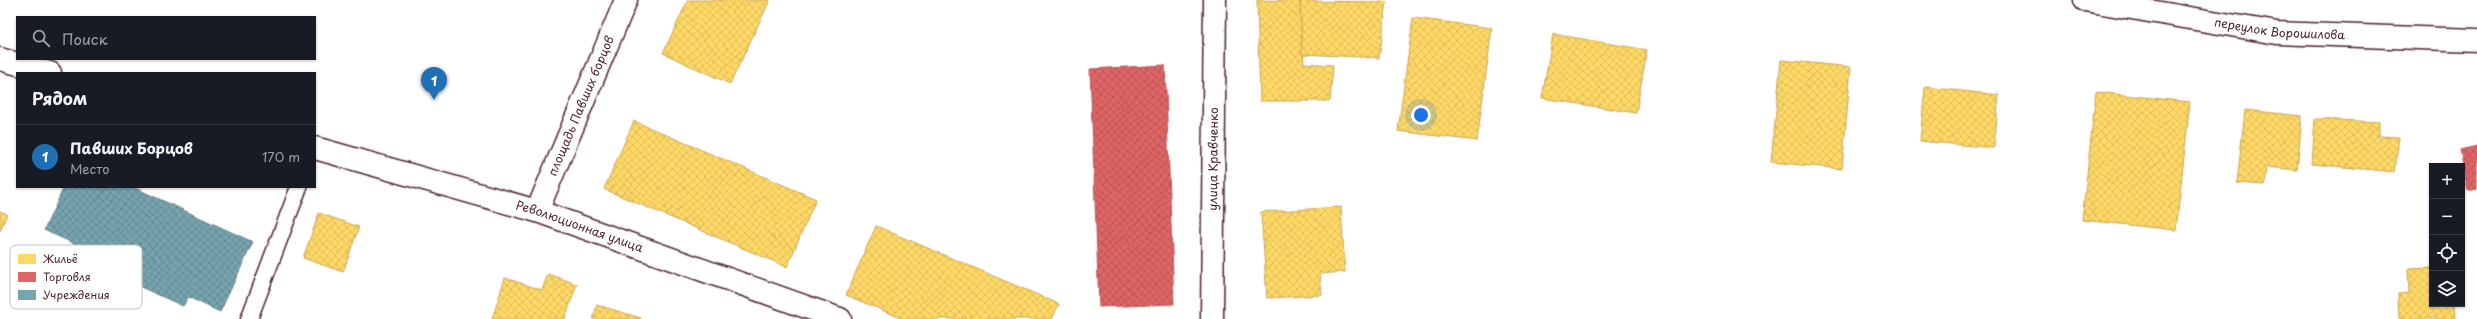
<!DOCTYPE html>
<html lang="ru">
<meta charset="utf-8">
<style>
:root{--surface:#171b24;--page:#20242c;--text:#f1f3f6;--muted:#9ea1a6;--line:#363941;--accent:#1f6fb2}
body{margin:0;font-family:"Playpen Sans",sans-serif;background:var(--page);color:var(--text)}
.controls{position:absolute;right:12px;bottom:12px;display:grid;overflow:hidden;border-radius:0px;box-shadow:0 1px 3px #0004}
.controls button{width:36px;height:36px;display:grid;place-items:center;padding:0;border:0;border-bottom:1px solid var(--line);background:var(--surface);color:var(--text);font:20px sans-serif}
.you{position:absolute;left:1421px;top:115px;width:14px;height:14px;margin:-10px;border:3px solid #fff;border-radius:50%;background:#1a73e8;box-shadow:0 0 0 6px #1a73e833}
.badge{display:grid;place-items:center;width:26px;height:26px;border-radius:50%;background:var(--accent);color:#fff;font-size:13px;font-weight:700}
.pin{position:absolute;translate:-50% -33px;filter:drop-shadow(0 1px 2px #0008)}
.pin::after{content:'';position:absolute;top:21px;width:14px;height:12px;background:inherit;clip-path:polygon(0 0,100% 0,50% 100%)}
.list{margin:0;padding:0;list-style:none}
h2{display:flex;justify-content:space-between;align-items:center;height:52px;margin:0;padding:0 16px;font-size:17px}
h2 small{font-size:13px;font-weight:400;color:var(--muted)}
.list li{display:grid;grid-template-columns:26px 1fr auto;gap:12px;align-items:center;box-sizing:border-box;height:64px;padding:0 16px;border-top:1px solid var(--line)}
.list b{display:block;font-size:15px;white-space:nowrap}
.list p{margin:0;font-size:13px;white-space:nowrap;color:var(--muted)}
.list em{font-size:13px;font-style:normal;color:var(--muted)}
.icon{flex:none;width:22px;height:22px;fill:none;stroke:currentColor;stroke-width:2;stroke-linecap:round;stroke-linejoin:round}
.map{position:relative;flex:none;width:2477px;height:319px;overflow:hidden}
.search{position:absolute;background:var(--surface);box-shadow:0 1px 3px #0004;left:16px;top:16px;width:300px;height:44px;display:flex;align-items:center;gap:10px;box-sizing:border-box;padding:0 14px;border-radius:0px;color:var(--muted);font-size:15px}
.panel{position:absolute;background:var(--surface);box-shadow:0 1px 3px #0004;left:16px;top:72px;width:300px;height:116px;border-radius:0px}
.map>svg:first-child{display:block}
</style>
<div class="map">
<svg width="2477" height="319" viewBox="0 0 2477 319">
<defs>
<pattern id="homes-cross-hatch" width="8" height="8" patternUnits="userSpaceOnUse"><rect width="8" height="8" fill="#ffd966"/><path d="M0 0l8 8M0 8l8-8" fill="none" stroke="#dcba59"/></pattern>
<pattern id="shops-cross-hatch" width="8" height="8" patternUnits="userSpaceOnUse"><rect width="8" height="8" fill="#e06666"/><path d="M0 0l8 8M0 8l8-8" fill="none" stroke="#b85354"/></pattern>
<pattern id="public-cross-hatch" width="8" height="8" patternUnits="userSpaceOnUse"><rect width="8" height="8" fill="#76a5af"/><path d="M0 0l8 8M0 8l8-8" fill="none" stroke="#63868f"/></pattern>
</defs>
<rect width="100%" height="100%" fill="#fff"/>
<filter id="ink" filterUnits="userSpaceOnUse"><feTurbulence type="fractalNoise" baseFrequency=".025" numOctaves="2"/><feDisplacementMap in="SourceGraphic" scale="8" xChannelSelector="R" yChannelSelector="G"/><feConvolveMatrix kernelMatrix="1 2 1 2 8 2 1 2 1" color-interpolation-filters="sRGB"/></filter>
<g filter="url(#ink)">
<g fill="url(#homes-cross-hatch)" stroke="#c9a154">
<polygon points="688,0 770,0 730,84 663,53"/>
<polygon points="1257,0 1300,1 1304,63 1333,65 1330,101 1260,101"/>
<polygon points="1300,1 1387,2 1379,58 1302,54"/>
<polygon points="1413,18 1492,28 1477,141 1398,131"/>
<polygon points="1553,34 1647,50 1636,113 1542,98"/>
<polygon points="1781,60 1851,67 1842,169 1771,162"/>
<polygon points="1925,87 1999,95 1994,148 1920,141"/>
<polygon points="2096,92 2190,102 2176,230 2082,220"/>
<polygon points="2245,110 2302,116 2297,170 2267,167 2265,185 2237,183"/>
<polygon points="2315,119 2379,122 2379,136 2399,137 2395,172 2312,164"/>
<polygon points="634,121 816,199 787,267 604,189"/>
<polygon points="1341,207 1345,272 1320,274 1322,295 1267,298 1261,212"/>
<polygon points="0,211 7,214 0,231"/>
<polygon points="319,213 359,227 343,272 303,258"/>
<polygon points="876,226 1059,304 1052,319 903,319 846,295"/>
<polygon points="2432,268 2432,304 2454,304 2455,319 2399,319 2398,294 2409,293 2408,269"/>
<polygon points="548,274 577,284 565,319 492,319 505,278 542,290"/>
<polygon points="597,305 641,318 641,319 593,319"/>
</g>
<g fill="url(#shops-cross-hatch)" stroke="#b35154">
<polygon points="1165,65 1174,304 1099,307 1090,69"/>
<polygon points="2477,146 2477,189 2468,191 2460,150"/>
</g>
<polygon fill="url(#public-cross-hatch)" stroke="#697d87" points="64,187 133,187 253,242 220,312 188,297 183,306 94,266 99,255 44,230"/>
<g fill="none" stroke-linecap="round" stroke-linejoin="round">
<defs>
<polyline id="lane" points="249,319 299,187"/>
<g id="street">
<path id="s1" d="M2085,0L2277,33L2477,40"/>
<path id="s2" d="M537,211L626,0"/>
<path id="s3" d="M1212,319L1215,0"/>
</g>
<g id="secondary">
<polyline points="0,59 50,73"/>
<path id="s4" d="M315,148L537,211L840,319"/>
</g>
</defs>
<use href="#lane" stroke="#4a1f2b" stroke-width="19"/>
<use href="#street" stroke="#4a1f2b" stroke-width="25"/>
<use href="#secondary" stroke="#4a1f2b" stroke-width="25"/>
<use href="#lane" stroke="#fff" stroke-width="16"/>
<use href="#street" stroke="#fff" stroke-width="22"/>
<use href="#secondary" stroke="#fff" stroke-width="22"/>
</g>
</g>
<g text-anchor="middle" stroke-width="4" stroke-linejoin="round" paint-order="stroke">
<g font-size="12" fill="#4a1f2b" stroke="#fff">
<text dy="4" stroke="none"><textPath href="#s1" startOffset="197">переулок Ворошилова</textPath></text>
<text dy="4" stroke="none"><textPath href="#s2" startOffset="114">площадь Павших борцов</textPath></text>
<text dy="4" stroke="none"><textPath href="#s3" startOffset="160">улица Кравченко</textPath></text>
<text dy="4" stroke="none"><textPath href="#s4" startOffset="276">Революционная улица</textPath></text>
</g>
</g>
<rect x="10" y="245" width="132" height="64" rx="6" fill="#fff" stroke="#c9bcbf" stroke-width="1"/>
<rect x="18" y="254" width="18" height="10" fill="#ffd966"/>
<rect x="18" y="272" width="18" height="10" fill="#e06666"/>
<rect x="18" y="290" width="18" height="10" fill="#76a5af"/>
<g font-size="11" fill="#4a1f2b">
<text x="43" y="263">Жильё</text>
<text x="43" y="281">Торговля</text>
<text x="43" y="299">Учреждения</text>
</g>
</svg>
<div class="controls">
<button>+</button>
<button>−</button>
<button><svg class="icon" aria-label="locate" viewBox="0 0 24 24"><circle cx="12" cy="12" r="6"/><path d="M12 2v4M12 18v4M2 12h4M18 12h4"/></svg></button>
<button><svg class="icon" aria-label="layers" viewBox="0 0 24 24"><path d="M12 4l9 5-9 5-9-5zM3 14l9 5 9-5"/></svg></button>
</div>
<div class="you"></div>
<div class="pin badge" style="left:434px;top:100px">1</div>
<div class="search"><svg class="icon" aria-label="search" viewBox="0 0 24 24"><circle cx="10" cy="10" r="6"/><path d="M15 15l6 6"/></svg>Поиск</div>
<section class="panel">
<h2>Рядом<small></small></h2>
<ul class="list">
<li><span class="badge">1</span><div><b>Павших Борцов</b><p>Место</p></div><em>170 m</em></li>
</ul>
</section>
</div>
